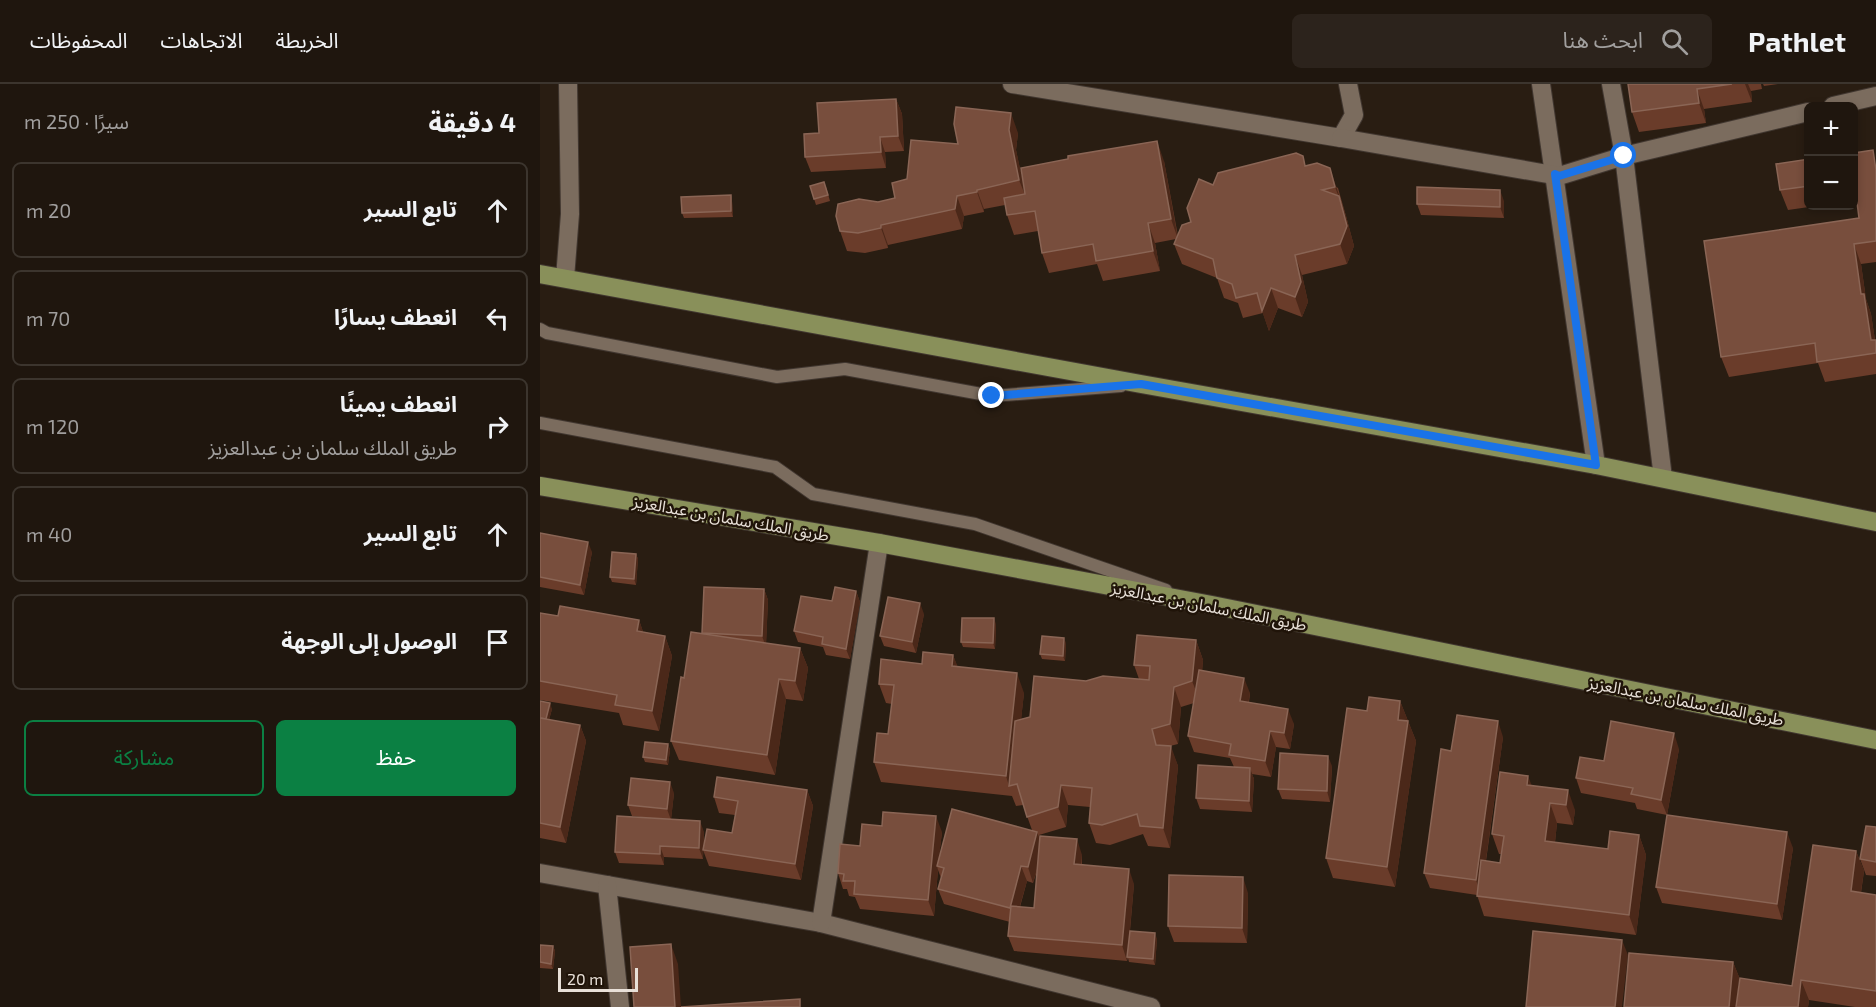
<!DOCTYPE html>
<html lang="ar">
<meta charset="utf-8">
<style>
:root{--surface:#1f160e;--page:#2c231c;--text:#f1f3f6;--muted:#a19f9e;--line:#3c352e;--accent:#0b8043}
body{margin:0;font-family:"Exo 2","Noto Sans Arabic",sans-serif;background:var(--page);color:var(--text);direction:rtl}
.controls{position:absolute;right:18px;top:18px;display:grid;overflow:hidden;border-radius:9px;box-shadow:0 3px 9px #0003}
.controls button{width:54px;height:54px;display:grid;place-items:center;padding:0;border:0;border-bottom:2px solid var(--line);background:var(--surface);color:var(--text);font:30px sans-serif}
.scale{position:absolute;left:18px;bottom:15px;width:80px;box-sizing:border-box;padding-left:6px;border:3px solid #e8e0d8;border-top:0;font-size:16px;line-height:21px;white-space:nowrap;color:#e8e0d8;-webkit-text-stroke:4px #201409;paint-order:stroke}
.stop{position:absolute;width:18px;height:18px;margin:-14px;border:4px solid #1a73e8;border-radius:50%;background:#fff}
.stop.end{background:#1a73e8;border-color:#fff;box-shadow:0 2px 6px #0008}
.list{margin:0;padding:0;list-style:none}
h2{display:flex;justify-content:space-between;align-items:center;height:78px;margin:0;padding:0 24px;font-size:26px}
h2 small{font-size:20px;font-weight:400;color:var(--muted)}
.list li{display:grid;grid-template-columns:39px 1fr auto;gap:18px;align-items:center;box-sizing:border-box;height:96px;margin:0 12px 12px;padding:0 12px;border:2px solid var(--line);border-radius:9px}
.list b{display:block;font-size:22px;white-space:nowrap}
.list p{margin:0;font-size:20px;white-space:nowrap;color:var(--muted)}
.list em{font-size:20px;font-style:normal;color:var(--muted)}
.actions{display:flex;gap:12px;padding:18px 24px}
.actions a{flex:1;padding:14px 0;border:2px solid var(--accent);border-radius:9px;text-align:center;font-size:21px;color:var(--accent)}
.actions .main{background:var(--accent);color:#fff}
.icon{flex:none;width:33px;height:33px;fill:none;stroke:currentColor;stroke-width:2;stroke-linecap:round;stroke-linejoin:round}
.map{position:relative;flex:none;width:1336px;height:923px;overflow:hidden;direction:ltr}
header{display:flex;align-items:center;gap:36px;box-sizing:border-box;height:84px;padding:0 30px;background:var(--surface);border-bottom:2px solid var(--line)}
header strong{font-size:28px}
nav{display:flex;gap:33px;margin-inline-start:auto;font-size:21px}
.search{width:420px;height:54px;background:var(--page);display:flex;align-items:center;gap:15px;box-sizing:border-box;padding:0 21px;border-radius:9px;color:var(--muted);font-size:22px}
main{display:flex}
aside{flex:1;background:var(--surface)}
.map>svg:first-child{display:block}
</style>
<header>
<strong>Pathlet</strong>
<div class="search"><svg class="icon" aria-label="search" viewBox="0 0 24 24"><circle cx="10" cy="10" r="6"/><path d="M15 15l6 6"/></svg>ابحث هنا</div>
<nav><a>الخريطة</a><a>الاتجاهات</a><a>المحفوظات</a></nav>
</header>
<main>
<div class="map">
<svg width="1336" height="923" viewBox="0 0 1336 923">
<rect width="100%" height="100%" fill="#291d12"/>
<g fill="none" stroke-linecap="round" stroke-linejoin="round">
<defs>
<g id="lane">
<polyline points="0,245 7,249 237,293 305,285 452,312 581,302"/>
<polyline points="0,339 235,383 273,410 435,440 626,506"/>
</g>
<g id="street">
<polyline points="472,0 801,54 814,31 808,0"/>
<polyline points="1001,0 1056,381"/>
<polyline points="1071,0 1084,72 1123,394"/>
<polyline points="1293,22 1336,12"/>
<polyline points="801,54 1019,92 1084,72 1268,28"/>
<polyline points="25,194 30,130 28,0"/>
<polyline points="0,789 281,839 611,923"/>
<polyline points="67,801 80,923"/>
<polyline points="281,839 339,459"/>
</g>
<g id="primary">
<polyline points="0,190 601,300 1056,381 1336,438"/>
<polyline points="0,402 339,459 672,521 1336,656"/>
</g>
</defs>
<use href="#lane" stroke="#413730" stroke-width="14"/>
<use href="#street" stroke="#413730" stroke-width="20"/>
<use href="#primary" stroke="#413730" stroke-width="20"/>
<use href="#lane" stroke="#7b6c5e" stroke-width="12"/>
<use href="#street" stroke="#7b6c5e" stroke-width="18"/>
<use href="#primary" stroke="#89905a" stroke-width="18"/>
</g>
<g fill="#6a3c2a" fill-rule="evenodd">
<polygon points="1088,0 1221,0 1222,5 1211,7 1212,18 1164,25 1166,39 1099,48 1092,28"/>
<polygon points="1223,0 1238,0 1224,2"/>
<polygon points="356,15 362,30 364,67 345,68 346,84 271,88 265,73 279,49"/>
<polygon points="478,49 476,66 485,110 624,77 638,152 651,138 673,101 766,82 798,104 806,132 814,162 807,180 762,191 768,218 762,233 738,224 729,247 723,229 703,234 698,219 684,214 677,194 642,180 634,160 636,155 615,159 620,187 563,197 557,180 509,189 502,169 498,147 474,151 467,131 465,121 444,125 444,128 424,132 422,145 348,161 348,164 325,169 307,167 300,147 338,118 355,114 367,95 418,60"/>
<polygon points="1314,69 1336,86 1336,178 1321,180 1326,215 1331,230 1335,256 1336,256 1336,290 1285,298 1278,279 1189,293 1181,273 1319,134 1317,116 1314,116"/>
<polygon points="1269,75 1269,122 1276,122 1248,126 1240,106"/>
<polygon points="270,102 286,103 290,117 276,121"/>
<polygon points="191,111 192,117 193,133 144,134 142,129"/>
<polygon points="964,117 964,134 881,131 877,120"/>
<polygon points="0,449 52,468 44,511 0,503"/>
<polygon points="96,470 98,475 96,501 72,498 70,493"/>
<polygon points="224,505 228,516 226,559 260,564 268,584 263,617 246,615 235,691 139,676 131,657 144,594 162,549"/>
<polygon points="316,507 320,518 310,575 286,571 283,563 258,558 254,547 292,517"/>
<polygon points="0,529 18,532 99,536 103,548 125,552 132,572 119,647 83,641 79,629 0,616"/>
<polygon points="384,530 376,569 344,562 340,552"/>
<polygon points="456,540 455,565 423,563 421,558"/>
<path d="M656,556L663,576L662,587L710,609L709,618L754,640L750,665L736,663L731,693L712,690L714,695L712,728L660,725L656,714L694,683L690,674L654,668L648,652L654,619L641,623L638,660L630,662L638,682L630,764L608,762L603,750L570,761L556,759L549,739L550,723L528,721L526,743L499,751L500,755L542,771V780L594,800L590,847L617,855L615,881L589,878L588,874L587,877L474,867L468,852L470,838L404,820L398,805L401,794L398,786L394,832L320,825L315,813L309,812L307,805H303L298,789L320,762L402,748L399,772L492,746L483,721L476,722L472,712L341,698L334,678L348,650L352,620L346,619L339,600L382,580L413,571L417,582L484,609L481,635L490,633L546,597L599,595L594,581ZM498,784L494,824L480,823L487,797L493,799Z"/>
<polygon points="526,559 525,577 502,575 500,570"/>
<polygon points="0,617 12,625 9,636 40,641 46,657 26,759 0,754"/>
<polygon points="860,617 876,657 855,803 793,794 786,774 827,627"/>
<polygon points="963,653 946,777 960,779 961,770 959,770 952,750 992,702 1035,726 1033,741 1017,739 1015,758 1068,765 1099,751 1106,771 1096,851 944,832 937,811 890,804 884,789 911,667"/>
<polygon points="128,660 130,666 128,681 105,678 103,673"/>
<polygon points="1139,665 1127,731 1253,764 1242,836 1122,819 1116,803 1127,731 1097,725 1095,719 1041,709 1036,694 1064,677"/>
<polygon points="792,682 790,718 742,715 738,705"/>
<polygon points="267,706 273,722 261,796 169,782 163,766 192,749 195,731 179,729 174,713"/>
<polygon points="134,709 131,735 164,748 163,775 124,773 124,781 79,779 75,768 118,735 92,732 88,721"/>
<polygon points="1336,743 1336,792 1326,791 1320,775"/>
<polygon points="1316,767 1324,787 1321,809 1336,811 1336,923 1315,923 1269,916 1268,923 1084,923 1193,878 1199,893 1196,922 1252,902"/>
<polygon points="708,809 707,859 634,858 628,842"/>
<polygon points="0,861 13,862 15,867 13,885 0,884"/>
</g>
<g fill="#4b2819">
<polygon points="1205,0 1208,0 1211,7 1212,18"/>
<polygon points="1157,5 1164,25 1166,39 1159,19"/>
<polygon points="356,15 362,30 364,67 358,52"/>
<polygon points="471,29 478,49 476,66 487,116 479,96 469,46"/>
<polygon points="340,53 345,68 346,84 341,68"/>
<polygon points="617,57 624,77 638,155 631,135"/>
<polygon points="790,84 806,132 814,162 807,180 800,160 800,116 795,103"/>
<polygon points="437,106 444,125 444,128 437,108"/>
<polygon points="960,106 964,117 964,134 960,123"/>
<polygon points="191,111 192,117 193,133 191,127"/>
<polygon points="417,112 424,132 422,145 415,125"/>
<polygon points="608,139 615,159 620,187 613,167"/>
<polygon points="341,141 348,161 348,164 341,144"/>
<polygon points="1314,160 1321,180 1326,215 1331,230 1336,263 1331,256 1321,210"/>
<polygon points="755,171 762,191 768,218 762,233 755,213"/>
<polygon points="731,204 738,224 729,247 722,227"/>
<polygon points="48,458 52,468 44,511 40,501"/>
<polygon points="96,470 98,475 96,501 94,495"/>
<polygon points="224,505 228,516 226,563 222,552"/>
<polygon points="316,507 320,518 310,575 306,565"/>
<polygon points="380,519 384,530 376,569 372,558"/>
<polygon points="454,534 456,540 455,565 453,559"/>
<polygon points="99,536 106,556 97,547"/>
<polygon points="125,552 132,572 119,647 112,627"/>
<polygon points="524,554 526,559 525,577 523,572"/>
<polygon points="656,556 663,576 660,617 652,597"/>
<polygon points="260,564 268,584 263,617 255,597"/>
<polygon points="413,571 421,591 412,582"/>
<polygon points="477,589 484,609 474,701 469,702 466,692"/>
<polygon points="704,594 710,609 706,632 700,617"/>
<polygon points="239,595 246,615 235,691 227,671"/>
<polygon points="634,603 641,623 638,660 630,640"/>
<polygon points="860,617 868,637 858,636"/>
<polygon points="10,619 12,625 7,643 5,638"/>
<polygon points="748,625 754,640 750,665 744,649"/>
<polygon points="868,637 876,657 855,803 847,783"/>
<polygon points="958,637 963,653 941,811 936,796"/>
<polygon points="40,641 46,657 26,759 20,743"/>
<polygon points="730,647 736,663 731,693 725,677"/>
<polygon points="1134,649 1139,665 1127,731 1121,716"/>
<polygon points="128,660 130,666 128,681 126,676"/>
<polygon points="631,662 638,682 630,764 623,744"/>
<polygon points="788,672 792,682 790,718 787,707"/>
<polygon points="710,684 714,695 712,728 709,717"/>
<polygon points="988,692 996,712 987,701"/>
<polygon points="130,698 134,709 131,736 127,725"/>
<polygon points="521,701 528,721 526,743 518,723"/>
<polygon points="267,706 273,722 261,796 255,780"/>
<polygon points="1028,706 1035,726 1033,741 1026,721"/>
<polygon points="1010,719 1017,739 1013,777 1005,757"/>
<polygon points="396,732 402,748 398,783 397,782 398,786 394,832 388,816"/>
<polygon points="160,737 164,748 163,775 159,764"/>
<polygon points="497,748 503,763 493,799 488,783"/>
<polygon points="1247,748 1253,764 1242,836 1237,820"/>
<polygon points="1099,751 1106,771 1096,851 1089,831"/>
<polygon points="537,755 542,771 540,795 534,780"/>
<polygon points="120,762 124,773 124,781 120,770"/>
<polygon points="1316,767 1324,787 1318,827 1311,807"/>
<polygon points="481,782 487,797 475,839 470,824"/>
<polygon points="589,785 594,800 587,877 582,861"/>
<polygon points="703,793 708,809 707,859 702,844"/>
<polygon points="615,849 617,855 615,881 613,875"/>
<polygon points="1082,856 1088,871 1082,923 1075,923"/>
<polygon points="131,860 138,880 141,923 135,923"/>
<polygon points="13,862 15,867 13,885 11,880"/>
<polygon points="1193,878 1199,893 1196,923 1189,923"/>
<polygon points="1261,896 1269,916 1268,923 1258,923"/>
</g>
<g fill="#784e3d" stroke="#8a6555" stroke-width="1.5">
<polygon points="1088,0 1192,0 1157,5 1159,19 1092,28"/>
<polygon points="356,15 358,52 340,53 341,68 265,73 264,50 279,49 277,19"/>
<polygon points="416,23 471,29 469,46 479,96 437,106 437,108 417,112 415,125 341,141 341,144 318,149 300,147 296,132 298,120 319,115 338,118 355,114 352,99 367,95 371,56 418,60 414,40"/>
<polygon points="617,57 631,135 608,139 613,167 556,177 553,160 502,169 495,127 467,131 464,114 485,110 481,84 528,75 528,72"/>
<polygon points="1333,66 1336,86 1336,157 1314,160 1321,210 1324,210 1331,256 1336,256 1336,269 1277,278 1275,259 1181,273 1164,157 1319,134 1314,95 1314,69"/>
<polygon points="756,69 763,72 765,82 777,79 790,84 795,103 782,106 799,112 807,142 800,160 755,171 761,198 755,213 731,204 722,227 717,209 696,214 692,200 677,194 673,175 634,160 642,141 651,138 647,124 659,95 673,101 678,89"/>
<polygon points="1269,75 1269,102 1240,106 1236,80"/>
<polygon points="284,98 288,111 274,115 270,102"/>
<polygon points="877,103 960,106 960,123 877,120"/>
<polygon points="191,111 191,127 142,129 141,113"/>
<polygon points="0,449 48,458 40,501 0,493"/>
<polygon points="72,468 96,470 94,495 70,493"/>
<polygon points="164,503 224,505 222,552 162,549"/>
<polygon points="295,503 316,507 306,565 282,560 283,553 254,547 261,512 292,517"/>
<polygon points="348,513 380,519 372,558 340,552"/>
<polygon points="20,522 99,536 97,547 125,552 112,627 75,621 77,611 0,597 0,529 18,532"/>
<polygon points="422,534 454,534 453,559 421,558"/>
<polygon points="151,548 260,564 255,597 239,595 227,671 131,657 141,593 144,594"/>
<polygon points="597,551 656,556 652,597 634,603 630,640 612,645 616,661 631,662 623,744 600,742 597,730 562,741 549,739 552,704 521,701 518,723 487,733 477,700 469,702 475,637 490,633 494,592 546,597 563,592 609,596 610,582 594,581"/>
<polygon points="502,552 524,554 523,572 500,570"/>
<polygon points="383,568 413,571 412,582 477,589 466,692 334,678 337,649 348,650 354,601 339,600 341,575 382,580"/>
<polygon points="659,586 704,594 700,617 748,625 744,649 730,647 725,677 689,671 691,660 648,652"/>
<polygon points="829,613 860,617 858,636 868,637 847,783 786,774 807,624 827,627"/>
<polygon points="0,617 10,619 6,635 0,634"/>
<polygon points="917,631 958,637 936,796 884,789 901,665 911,667"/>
<polygon points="0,634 40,641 20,743 0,739"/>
<polygon points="1071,637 1134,649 1121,716 1091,710 1093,704 1036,694 1040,673 1064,677"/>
<polygon points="105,658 128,660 126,676 103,673"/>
<polygon points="740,669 788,672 787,707 738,705"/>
<polygon points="658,681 710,684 709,717 656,714"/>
<polygon points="960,688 988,692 987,701 1028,706 1026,721 1010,719 1005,757 1068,765 1070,747 1099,751 1089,831 937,812 941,776 960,779 964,752 952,750"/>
<polygon points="177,693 267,706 255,780 163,766 167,745 192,749 198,717 174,713"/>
<polygon points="91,694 130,698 127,725 88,721"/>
<polygon points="412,725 497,748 488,783 481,782 470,824 398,805 404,784 397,782"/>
<polygon points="343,728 396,732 388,816 314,810 315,797 303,797 304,790 298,789 300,760 320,762 322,740 342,742"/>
<polygon points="1127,731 1247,748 1237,820 1116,803"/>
<polygon points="77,732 160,737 159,764 120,762 120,770 75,768"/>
<polygon points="1326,742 1336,743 1336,778 1320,775"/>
<polygon points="500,752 537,755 534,780 589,785 582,861 468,852 471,822 494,824"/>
<polygon points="1273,761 1316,767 1311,807 1336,811 1336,907 1261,896 1258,923 1196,923 1200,894 1252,902"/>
<polygon points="629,791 703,793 702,844 628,842"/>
<polygon points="590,847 615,849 613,875 587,873"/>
<polygon points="993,847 1082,856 1075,923 986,923"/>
<polygon points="131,860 135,923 94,923 90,863"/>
<polygon points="0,861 13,862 11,880 0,878"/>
<polygon points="1089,869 1193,878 1189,923 1084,923"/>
<polygon points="260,915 260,923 141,923"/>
</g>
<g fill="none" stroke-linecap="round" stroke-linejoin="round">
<polyline stroke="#1a73e8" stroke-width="8" points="452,312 601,300 1056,381 1015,90 1019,92 1084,72"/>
</g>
<g text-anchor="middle" stroke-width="5" stroke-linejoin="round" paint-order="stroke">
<g font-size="16" fill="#e8e0d8" stroke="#201409">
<text transform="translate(191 434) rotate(10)" y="6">طريق الملك سلمان بن عبدالعزيز</text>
<text transform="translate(669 522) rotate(11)" y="6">طريق الملك سلمان بن عبدالعزيز</text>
<text transform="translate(1146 617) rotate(11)" y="6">طريق الملك سلمان بن عبدالعزيز</text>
</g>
</g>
</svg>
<div class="controls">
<button>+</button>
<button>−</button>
</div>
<div class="scale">20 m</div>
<div class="stop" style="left:1084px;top:72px"></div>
<div class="stop end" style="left:452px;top:312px"></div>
</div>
<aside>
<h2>4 دقيقة<small>سيرًا · 250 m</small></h2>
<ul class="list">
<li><svg class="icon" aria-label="ahead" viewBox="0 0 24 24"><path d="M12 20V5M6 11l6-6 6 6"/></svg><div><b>تابع السير</b></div><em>20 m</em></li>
<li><svg class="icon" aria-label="left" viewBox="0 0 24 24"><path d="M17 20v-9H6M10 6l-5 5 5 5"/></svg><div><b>انعطف يسارًا</b></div><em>70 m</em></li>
<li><svg class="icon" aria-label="right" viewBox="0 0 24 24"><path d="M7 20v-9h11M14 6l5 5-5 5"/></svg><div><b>انعطف يمينًا</b><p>طريق الملك سلمان بن عبدالعزيز</p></div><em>120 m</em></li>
<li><svg class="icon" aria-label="ahead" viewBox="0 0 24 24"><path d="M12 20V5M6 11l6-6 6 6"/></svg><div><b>تابع السير</b></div><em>40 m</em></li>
<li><svg class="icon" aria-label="arrive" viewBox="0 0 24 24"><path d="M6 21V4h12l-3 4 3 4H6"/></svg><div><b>الوصول إلى الوجهة</b></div></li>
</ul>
<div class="actions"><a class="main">حفظ</a><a>مشاركة</a></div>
</aside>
</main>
